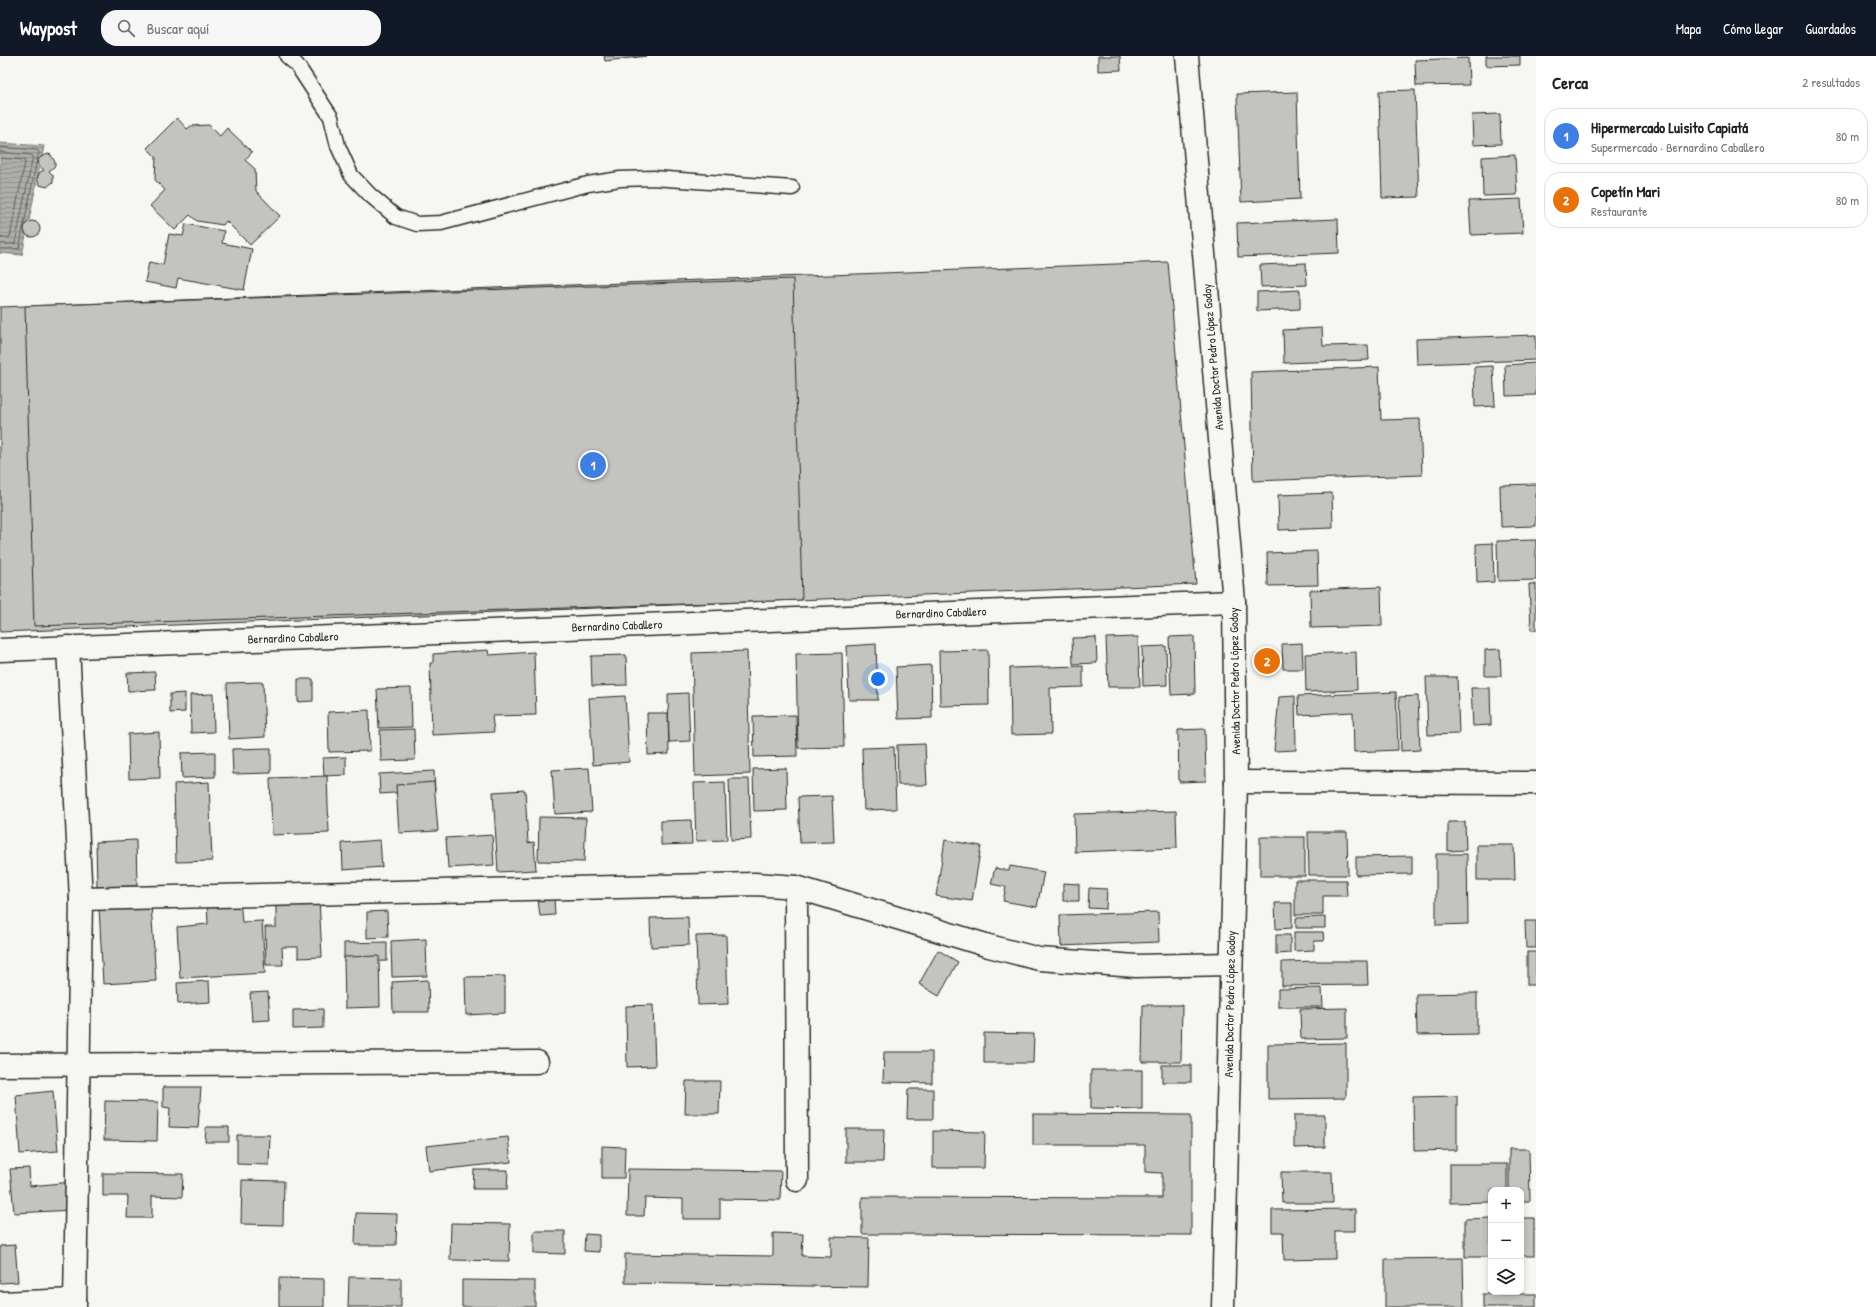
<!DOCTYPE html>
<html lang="es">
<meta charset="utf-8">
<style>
:root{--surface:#fff;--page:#f6f6f6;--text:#202124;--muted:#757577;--line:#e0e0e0;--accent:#111827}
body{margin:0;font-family:"Patrick Hand",sans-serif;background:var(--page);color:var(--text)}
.controls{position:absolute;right:12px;bottom:12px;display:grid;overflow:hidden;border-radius:8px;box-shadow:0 2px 6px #0003}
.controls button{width:36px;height:36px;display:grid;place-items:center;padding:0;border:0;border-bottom:1px solid var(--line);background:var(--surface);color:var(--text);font:20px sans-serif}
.you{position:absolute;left:878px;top:623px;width:14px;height:14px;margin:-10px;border:3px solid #fff;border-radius:50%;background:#1a73e8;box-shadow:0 0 0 6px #1a73e833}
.badge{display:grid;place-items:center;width:26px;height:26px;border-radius:50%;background:var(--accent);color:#fff;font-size:13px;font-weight:700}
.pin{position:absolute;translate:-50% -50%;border:2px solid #fff;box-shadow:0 1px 4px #0006}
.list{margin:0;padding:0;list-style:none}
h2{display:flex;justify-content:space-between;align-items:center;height:52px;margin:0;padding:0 16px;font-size:17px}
h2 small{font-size:13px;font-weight:400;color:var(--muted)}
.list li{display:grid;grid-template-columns:26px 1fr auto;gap:12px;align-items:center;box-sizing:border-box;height:56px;margin:0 8px 8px;padding:0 8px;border:1px solid var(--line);border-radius:16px}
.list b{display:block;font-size:15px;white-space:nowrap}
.list p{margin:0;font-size:13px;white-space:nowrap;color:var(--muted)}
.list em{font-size:13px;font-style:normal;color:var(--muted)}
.icon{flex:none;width:22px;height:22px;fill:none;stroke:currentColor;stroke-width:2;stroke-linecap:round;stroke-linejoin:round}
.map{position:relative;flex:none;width:1536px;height:1251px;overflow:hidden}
header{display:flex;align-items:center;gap:24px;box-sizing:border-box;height:56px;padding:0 20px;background:var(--accent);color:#fff}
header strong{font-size:19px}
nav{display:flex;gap:22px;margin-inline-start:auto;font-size:14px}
.search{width:280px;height:36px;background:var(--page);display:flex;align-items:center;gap:10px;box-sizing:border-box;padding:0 14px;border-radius:16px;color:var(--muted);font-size:15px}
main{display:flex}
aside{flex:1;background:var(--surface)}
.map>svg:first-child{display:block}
</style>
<header>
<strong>Waypost</strong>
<div class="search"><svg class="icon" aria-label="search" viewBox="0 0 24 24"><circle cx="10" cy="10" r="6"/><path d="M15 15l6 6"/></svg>Buscar aquí</div>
<nav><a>Mapa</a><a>Cómo llegar</a><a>Guardados</a></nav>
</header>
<main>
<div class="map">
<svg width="1536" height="1251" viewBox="0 0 1536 1251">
<defs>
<pattern id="water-rules" width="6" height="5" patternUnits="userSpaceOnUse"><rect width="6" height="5" fill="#aeaeab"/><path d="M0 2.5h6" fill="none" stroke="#8e8e8b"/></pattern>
</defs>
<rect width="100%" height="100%" fill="#f6f6f2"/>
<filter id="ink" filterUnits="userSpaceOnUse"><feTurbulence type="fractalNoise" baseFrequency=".025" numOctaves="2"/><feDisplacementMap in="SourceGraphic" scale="8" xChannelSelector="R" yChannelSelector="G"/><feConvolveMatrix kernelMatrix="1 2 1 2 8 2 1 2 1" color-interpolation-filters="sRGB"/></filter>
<g filter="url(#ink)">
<polygon fill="url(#water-rules)" stroke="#7a7a78" points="0,87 44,90 22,199 0,197"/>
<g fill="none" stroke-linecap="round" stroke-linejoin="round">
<g stroke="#5f5f5e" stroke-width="1">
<polyline points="0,91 37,94 39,96 37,103"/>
<polyline points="0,96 31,99 33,100 15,188 0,188"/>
<polyline points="0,102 24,104 25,106 10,181 0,182"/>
<polyline points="0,193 19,193 37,104"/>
</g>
</g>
<g fill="#c3c3c0" stroke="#2b2b2b">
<polygon points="604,0 647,0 605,5"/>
<polygon points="1098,0 1120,0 1121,14 1098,15"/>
<polygon points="1486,0 1520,0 1520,9 1486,10"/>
<polygon points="1468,2 1469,29 1416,30 1415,4"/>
<polygon points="1415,34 1419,141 1382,142 1379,35"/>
<polygon points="1297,36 1300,143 1241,146 1237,38"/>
<polygon points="1500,58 1501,88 1473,89 1472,59"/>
<polygon points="177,62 187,73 191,70 209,69 220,80 227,72 252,96 245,104 255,113 256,135 280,160 250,189 226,165 223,169 197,165 190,159 175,174 150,150 165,134 155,124 156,101 147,92"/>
<polygon points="48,98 51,99 55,106 55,110 49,115 53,119 53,126 47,131 40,129 37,123 39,117 44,114 39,110 38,104 41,101"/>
<polygon points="1515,99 1517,139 1483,140 1482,101"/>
<polygon points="1521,143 1523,177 1471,179 1469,145"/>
<polygon points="1338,163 1339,197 1238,201 1237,167"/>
<circle cx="32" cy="173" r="8"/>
<polygon points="186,168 224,175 222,187 252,193 244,234 178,222 176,232 145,226 149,206 163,209 169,178 183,180"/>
<polygon points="1168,206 1196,528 0,576 0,251"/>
<polygon points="1306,207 1307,229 1261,231 1260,209"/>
<polygon points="793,223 802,544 34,570 25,250"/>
<polygon points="1300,234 1300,253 1257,255 1257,236"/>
<polygon points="1322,272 1323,290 1368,289 1369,304 1284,307 1283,274"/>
<polygon points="1536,279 1536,304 1417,308 1416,283"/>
<polygon points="1536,307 1536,339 1506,340 1505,309"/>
<polygon points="1493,310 1495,350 1475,351 1474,311"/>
<polygon points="1379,311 1381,364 1420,363 1422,419 1253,425 1251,316"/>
<polygon points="1536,428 1536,470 1501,471 1500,429"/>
<polygon points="1332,437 1333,472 1279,474 1278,439"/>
<polygon points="1536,484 1536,524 1498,525 1497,485"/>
<polygon points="1493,487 1494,526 1477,527 1476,488"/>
<polygon points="1317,495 1318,529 1268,530 1267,497"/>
<polygon points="1529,528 1536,528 1536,574 1531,574"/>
<polygon points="1381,531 1382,570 1311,572 1310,534"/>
<polygon points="1194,580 1195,638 1171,639 1169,581"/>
<polygon points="1096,581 1097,607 1073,608 1072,582"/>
<polygon points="1138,581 1140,631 1108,631 1106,582"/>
<polygon points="1302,587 1303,613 1283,613 1282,588"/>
<polygon points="876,588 878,644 849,644 847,590"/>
<polygon points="1166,590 1167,629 1143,630 1142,591"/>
<polygon points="1500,593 1501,620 1485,620 1485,594"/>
<polygon points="488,594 489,599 534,596 536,659 492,660 494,676 432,679 430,607 433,607 433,598"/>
<polygon points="988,594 989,649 940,650 939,595"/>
<polygon points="747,595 750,718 695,720 692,597"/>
<polygon points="1356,596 1357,634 1306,636 1305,598"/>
<polygon points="842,597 844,691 798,692 796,598"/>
<polygon points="626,599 627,629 592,630 591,600"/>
<polygon points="931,609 932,662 898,663 896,611"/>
<polygon points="1083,610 1083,631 1050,632 1051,678 1011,679 1010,612"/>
<polygon points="155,616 156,634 128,635 127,617"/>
<polygon points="1426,621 1457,621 1459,678 1428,679"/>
<polygon points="298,623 313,623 313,645 298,646"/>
<polygon points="263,626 265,681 229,683 227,627"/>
<polygon points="411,632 412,671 379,672 377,633"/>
<polygon points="1471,632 1490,632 1491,669 1473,670"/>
<polygon points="1396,636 1398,694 1354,696 1353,656 1299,659 1298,640"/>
<polygon points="185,637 185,656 170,657 170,638"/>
<polygon points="688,637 690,685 669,686 668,638"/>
<polygon points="213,638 214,676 191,677 190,639"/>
<polygon points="625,640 629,706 593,709 589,642"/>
<polygon points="1295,640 1296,694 1274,695 1279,641"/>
<polygon points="1418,640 1420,694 1401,695 1399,641"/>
<polygon points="369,654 370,695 329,696 328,656"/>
<polygon points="647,657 668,657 669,698 648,699"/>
<polygon points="796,659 797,700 754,701 753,660"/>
<polygon points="414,673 415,704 381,705 380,674"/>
<polygon points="1205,673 1206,725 1179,726 1178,674"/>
<polygon points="159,676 160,722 129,723 128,678"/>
<polygon points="925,688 927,729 898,729 897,689"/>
<polygon points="894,691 896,753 864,754 862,692"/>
<polygon points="271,692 271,717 233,718 232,693"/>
<polygon points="215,696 215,721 182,722 181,697"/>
<polygon points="346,701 346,719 324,720 323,702"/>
<polygon points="589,712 592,756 555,758 552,714"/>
<polygon points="786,712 787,754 754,755 753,713"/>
<polygon points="434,715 435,734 380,738 379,718"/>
<polygon points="327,720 329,777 272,779 270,722"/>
<polygon points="729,723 749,723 751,783 731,784"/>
<polygon points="209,726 212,805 176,806 174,728"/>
<polygon points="434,726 438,775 399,777 396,729"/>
<polygon points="725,726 727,784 696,785 694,727"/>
<polygon points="525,734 528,787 534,786 536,814 498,816 493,736"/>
<polygon points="832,740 834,786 800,787 798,741"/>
<polygon points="1176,755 1177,792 1075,796 1074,758"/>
<polygon points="539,761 586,762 584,806 538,805"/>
<polygon points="691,764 692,788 661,789 661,765"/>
<polygon points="1448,766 1465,766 1466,794 1448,795"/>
<polygon points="1308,776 1347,776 1348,819 1309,819"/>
<polygon points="492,779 494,809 448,812 446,782"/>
<rect x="1260" y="781" width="45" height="39"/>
<polygon points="136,784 137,830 97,831 96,786"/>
<polygon points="380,784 382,811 343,814 342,787"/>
<polygon points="945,784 981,790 972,845 936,840"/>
<polygon points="1477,789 1514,789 1515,824 1477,824"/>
<polygon points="1436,798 1467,798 1468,868 1436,869"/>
<polygon points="1412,800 1412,818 1356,819 1356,801"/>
<polygon points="1010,810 1044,816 1037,851 1003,845 1006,831 991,828 995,812 1009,815"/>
<polygon points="1295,824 1346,824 1347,840 1323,840 1323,859 1295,859"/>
<polygon points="1063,827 1079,828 1079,845 1063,845"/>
<polygon points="1089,832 1107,833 1106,853 1088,852"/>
<polygon points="319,842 322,901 298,902 298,891 282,891 283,909 266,909 265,871 276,871 276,843"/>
<polygon points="554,843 555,859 540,860 538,844"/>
<polygon points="240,844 242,866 262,865 265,917 180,922 177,871 208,868 207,846"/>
<polygon points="1275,847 1292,847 1292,872 1276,873"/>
<polygon points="151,848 156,925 103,928 99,851"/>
<polygon points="387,855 388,881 367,882 367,856"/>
<polygon points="1158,856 1159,886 1061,890 1060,859"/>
<polygon points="688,861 689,889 651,891 650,862"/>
<polygon points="1325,861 1325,872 1296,872 1296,862"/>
<polygon points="1525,865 1536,865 1536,892 1526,892"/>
<polygon points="1294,876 1323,876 1324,885 1314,885 1314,894 1294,895"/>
<polygon points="726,879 728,948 698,949 696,880"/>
<polygon points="1276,879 1290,879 1290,897 1276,898"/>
<polygon points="426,883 427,920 392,921 391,885"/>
<polygon points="387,886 387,905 344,906 344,887"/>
<polygon points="938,894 958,906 939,940 919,928"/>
<rect x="1527" y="896" width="9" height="33"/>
<polygon points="379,900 380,951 345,952 344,901"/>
<polygon points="1318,905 1367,905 1368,929 1282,930 1282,906"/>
<polygon points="505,920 505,957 466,959 465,921"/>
<polygon points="428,924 429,956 393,956 392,926"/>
<polygon points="209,925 210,946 178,948 177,927"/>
<polygon points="1322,932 1323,951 1278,951 1278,933"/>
<polygon points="268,936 270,964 252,965 250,937"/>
<polygon points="1477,937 1477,978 1417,979 1416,938"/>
<polygon points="653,949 655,1010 627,1011 626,950"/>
<polygon points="1143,949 1182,949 1181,1006 1142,1006"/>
<polygon points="1347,952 1347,982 1301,983 1300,953"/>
<polygon points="323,953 323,972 293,973 293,954"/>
<polygon points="984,977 1034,978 1033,1007 984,1007"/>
<polygon points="1346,987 1346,1042 1268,1043 1268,988"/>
<polygon points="884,996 932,996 932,1027 883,1026"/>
<rect x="1162" y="1009" width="29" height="17"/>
<polygon points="1091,1014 1142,1014 1142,1053 1091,1052"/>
<polygon points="686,1025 720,1025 719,1058 685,1058"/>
<polygon points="163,1031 201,1031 198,1072 169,1071 170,1052 163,1051"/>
<polygon points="908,1033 933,1033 933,1063 907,1063"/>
<polygon points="53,1035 58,1095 20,1098 16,1039"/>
<polygon points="1457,1040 1457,1094 1414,1095 1413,1041"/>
<polygon points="105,1045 158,1046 157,1085 104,1084"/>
<polygon points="1033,1058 1191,1059 1191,1179 862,1178 862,1141 1162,1142 1162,1117 1145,1116 1145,1089 1033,1089"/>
<polygon points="1294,1059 1325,1059 1325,1091 1294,1092"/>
<polygon points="206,1071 229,1071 229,1086 205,1086"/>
<polygon points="846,1073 884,1073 883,1106 846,1106"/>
<polygon points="933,1075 985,1076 984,1112 933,1112"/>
<polygon points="237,1079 270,1079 269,1109 237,1108"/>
<polygon points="508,1081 511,1106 429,1115 426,1090"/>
<polygon points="602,1090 625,1091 624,1122 602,1122"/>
<polygon points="1509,1093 1529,1093 1530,1145 1521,1145 1521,1134 1509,1134"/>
<polygon points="1450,1108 1507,1108 1507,1134 1491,1134 1491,1146 1450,1147"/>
<polygon points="29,1112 30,1130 72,1126 74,1154 14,1157 10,1113"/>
<polygon points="628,1113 781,1115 780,1144 720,1143 720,1163 683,1163 683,1143 645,1142 644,1160 627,1160"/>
<polygon points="474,1114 508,1114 507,1133 473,1133"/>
<polygon points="1281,1116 1332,1116 1333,1147 1282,1147"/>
<polygon points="103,1117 183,1118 182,1141 152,1140 152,1162 127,1162 128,1140 103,1140"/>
<polygon points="242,1124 284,1125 283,1169 241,1168"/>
<polygon points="1355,1153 1355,1175 1335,1175 1335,1203 1284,1204 1283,1176 1272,1176 1272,1154"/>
<polygon points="356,1157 397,1158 396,1189 355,1189"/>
<polygon points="1491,1162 1491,1201 1465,1201 1465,1163"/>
<rect x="1521" y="1162" width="13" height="38"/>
<polygon points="451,1167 510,1168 509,1205 450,1204"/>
<polygon points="534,1175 565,1175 565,1198 534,1197"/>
<polygon points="773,1177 803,1178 802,1200 831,1201 831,1181 869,1182 868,1231 625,1227 625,1198 773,1200"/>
<polygon points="585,1178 599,1179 599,1196 584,1195"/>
<polygon points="15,1189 18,1226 0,1227 0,1190"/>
<polygon points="1463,1202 1464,1251 1385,1251 1385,1203"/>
<polygon points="349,1221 401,1222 401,1251 348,1251"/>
<polygon points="279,1222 324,1223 324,1251 279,1251"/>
<polygon points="462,1224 535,1225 535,1251 462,1251"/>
<rect x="1483" y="1238" width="53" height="13"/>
</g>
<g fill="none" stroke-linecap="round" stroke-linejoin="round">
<defs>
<polyline id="service" points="287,0 297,9 331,61 338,90 351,119 370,139 396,161 417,168 441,167 588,128 620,123 653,122 792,132"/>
<g id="minor">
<polyline points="68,591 81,843 75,1251"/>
<polyline points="0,594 1234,546"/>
<polyline points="1236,726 1536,727"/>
<polyline points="796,831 797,1124"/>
<polyline points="81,843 755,828 796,831 989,890 1039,903 1136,910 1231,908"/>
<polyline points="0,1009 537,1006"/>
<polyline points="0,1247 75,1244"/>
</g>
<polyline id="primary" points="1187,0 1234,546 1236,726 1223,1251"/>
</defs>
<use href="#service" stroke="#2b2b2b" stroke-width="17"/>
<use href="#minor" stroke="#2b2b2b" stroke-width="25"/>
<use href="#primary" stroke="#2b2b2b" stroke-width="25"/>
<use href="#service" stroke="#f6f6f2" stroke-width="14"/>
<use href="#minor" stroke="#f6f6f2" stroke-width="22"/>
<use href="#primary" stroke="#f6f6f2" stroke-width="22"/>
</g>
</g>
<g text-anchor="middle" stroke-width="4" stroke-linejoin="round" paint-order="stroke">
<g font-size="12" fill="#2b2b2b" stroke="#f6f6f2">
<text transform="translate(1213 301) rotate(-95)" y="4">Avenida Doctor Pedro López Godoy</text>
<text transform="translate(941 557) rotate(-2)" y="4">Bernardino Caballero</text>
<text transform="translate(617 570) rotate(-2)" y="4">Bernardino Caballero</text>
<text transform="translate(293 582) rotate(-2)" y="4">Bernardino Caballero</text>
<text transform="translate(1235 625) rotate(-91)" y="4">Avenida Doctor Pedro López Godoy</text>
<text transform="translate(1230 948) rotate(-89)" y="4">Avenida Doctor Pedro López Godoy</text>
</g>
</g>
</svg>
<div class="controls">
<button>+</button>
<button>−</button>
<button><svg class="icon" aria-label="layers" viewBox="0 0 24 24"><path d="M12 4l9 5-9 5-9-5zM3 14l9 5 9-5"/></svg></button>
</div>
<div class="you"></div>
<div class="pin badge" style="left:593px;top:409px;background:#3f7fe0">1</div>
<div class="pin badge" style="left:1267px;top:605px;background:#e8710a">2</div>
</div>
<aside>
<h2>Cerca<small>2 resultados</small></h2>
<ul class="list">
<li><span class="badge" style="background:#3f7fe0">1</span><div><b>Hipermercado Luisito Capiatá</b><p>Supermercado · Bernardino Caballero</p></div><em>80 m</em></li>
<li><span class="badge" style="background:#e8710a">2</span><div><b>Copetín Mari</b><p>Restaurante</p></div><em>80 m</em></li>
</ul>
</aside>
</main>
